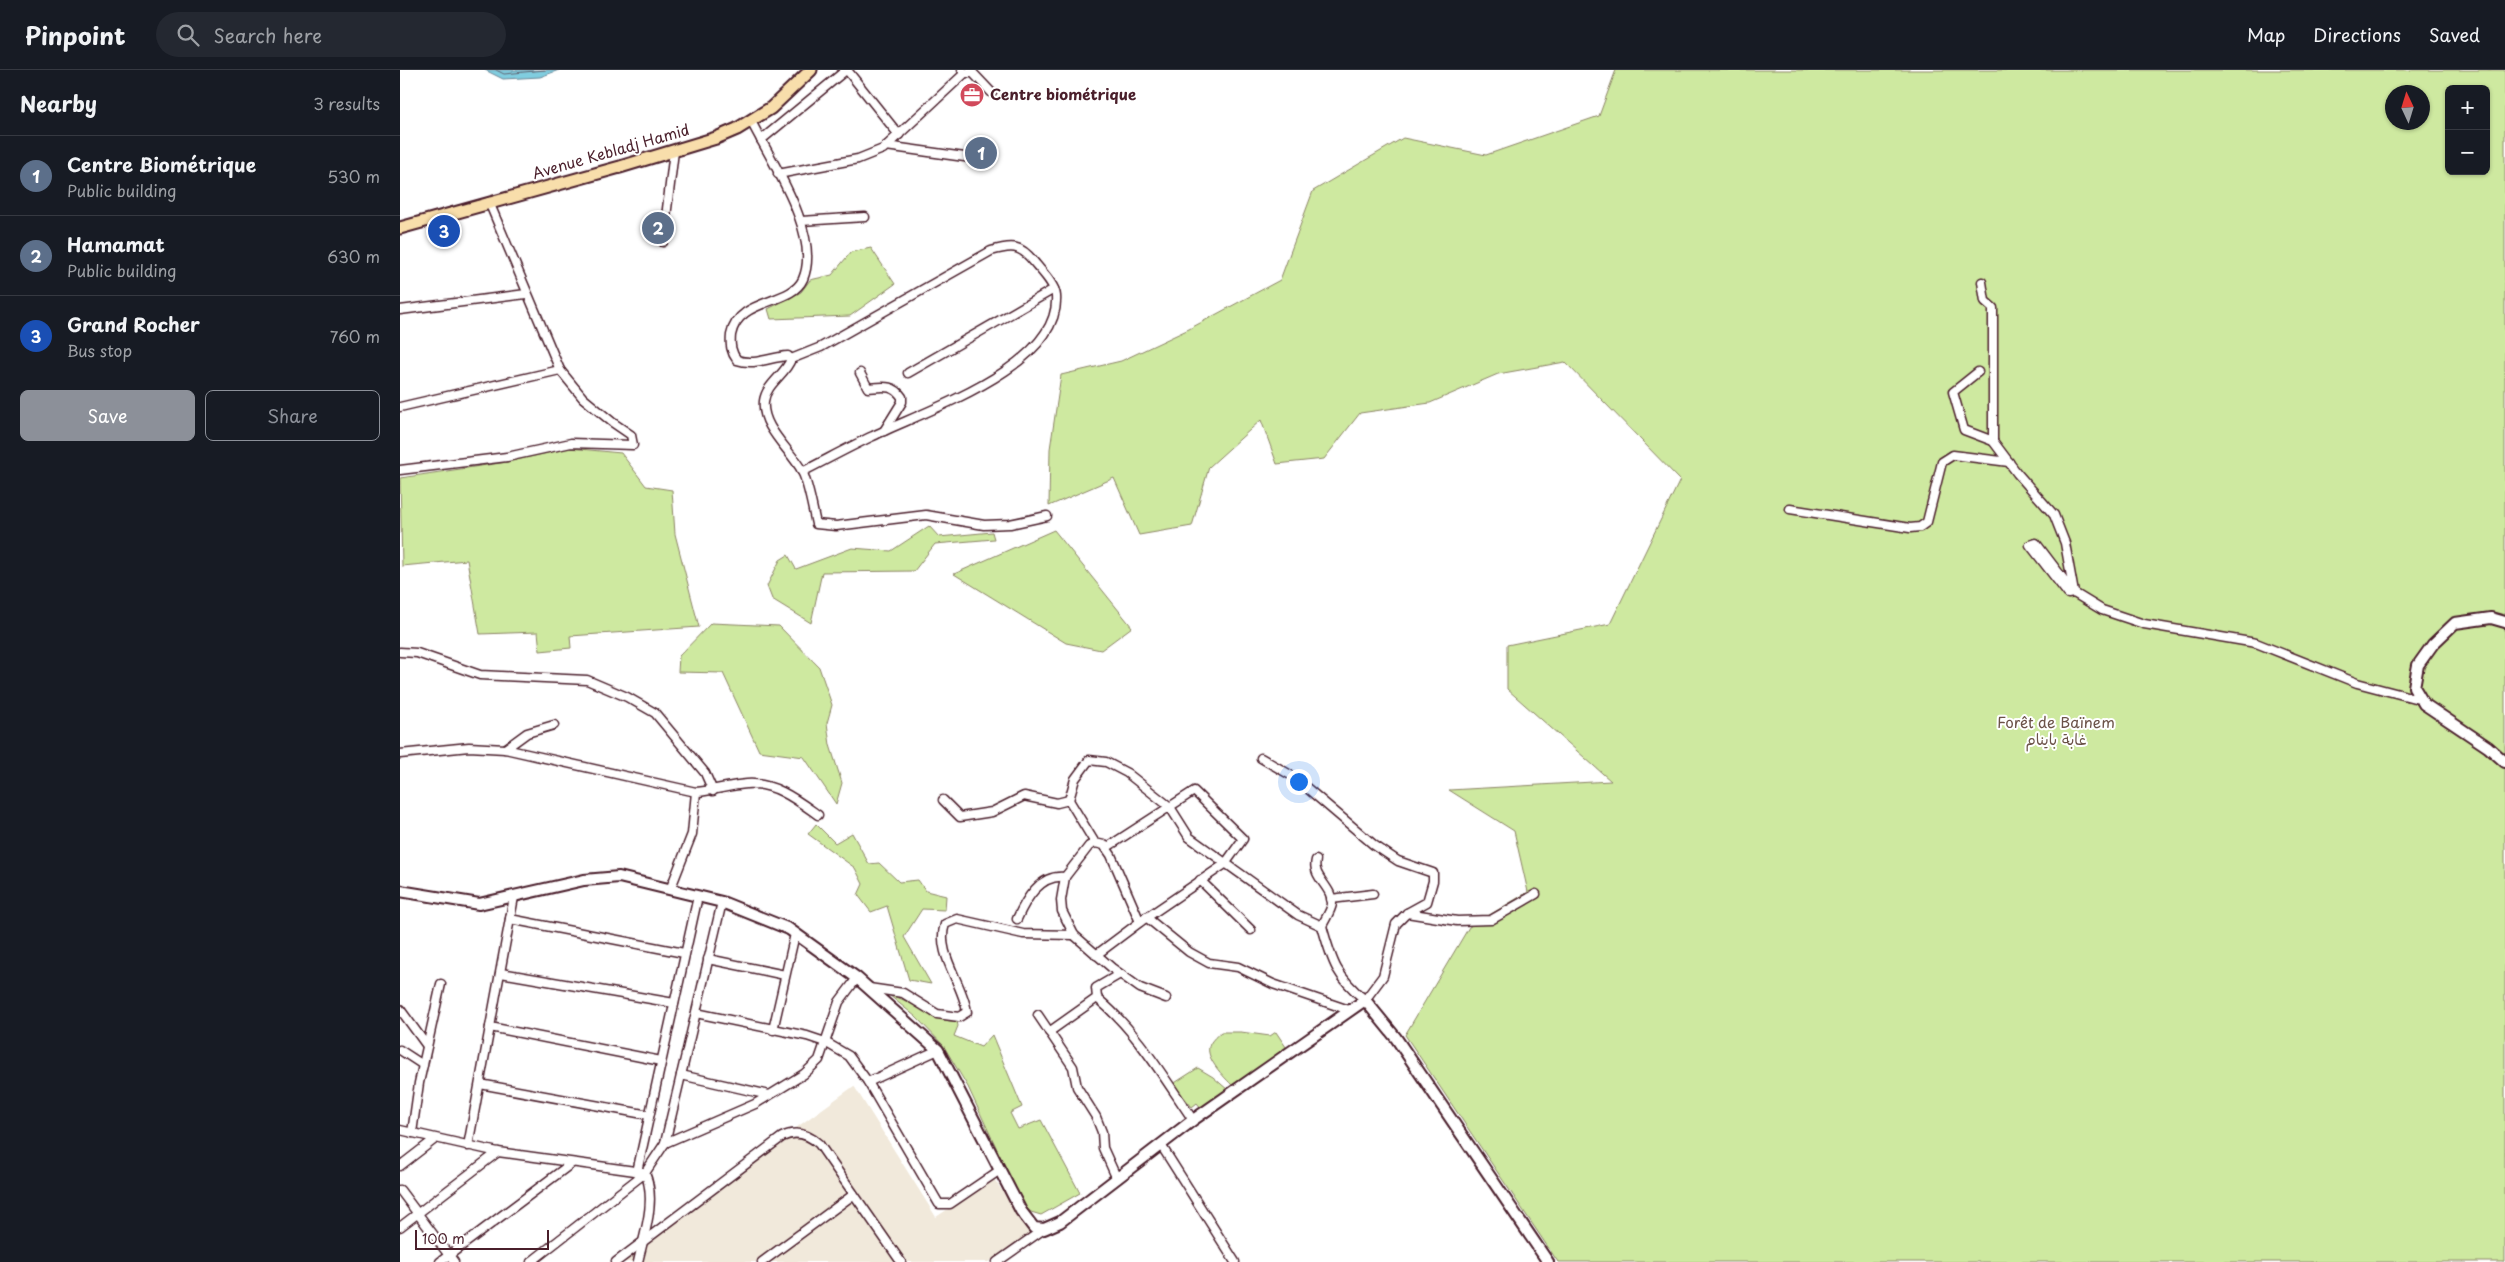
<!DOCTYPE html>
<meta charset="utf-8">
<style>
:root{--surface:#171b24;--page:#242831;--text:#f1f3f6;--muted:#9ea1a6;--line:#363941;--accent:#8c9099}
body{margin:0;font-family:"Playpen Sans","Playpen Sans Arabic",sans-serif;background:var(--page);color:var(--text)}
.controls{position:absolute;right:15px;top:15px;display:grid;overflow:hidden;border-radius:8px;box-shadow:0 1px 4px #0004}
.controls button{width:45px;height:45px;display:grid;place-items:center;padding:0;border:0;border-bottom:1px solid var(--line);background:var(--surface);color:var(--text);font:25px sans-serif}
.compass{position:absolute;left:1985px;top:15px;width:45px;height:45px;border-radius:50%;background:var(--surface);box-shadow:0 1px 4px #0004;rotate:356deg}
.scale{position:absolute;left:15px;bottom:12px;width:134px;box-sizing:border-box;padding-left:5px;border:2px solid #4a1f2b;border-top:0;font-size:14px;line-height:18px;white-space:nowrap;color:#4a1f2b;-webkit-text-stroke:4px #fff;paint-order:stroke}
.you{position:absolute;left:898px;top:711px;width:18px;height:18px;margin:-12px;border:4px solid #fff;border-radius:50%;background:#1a73e8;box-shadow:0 0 0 8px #1a73e833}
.badge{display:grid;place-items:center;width:32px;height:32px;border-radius:50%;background:var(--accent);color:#fff;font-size:16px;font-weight:700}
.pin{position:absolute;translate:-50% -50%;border:2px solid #fff;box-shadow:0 1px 5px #0006}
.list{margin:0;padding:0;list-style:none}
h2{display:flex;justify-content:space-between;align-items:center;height:65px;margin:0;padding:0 20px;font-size:21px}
h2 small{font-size:16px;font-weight:400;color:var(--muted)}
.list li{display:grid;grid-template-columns:32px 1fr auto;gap:15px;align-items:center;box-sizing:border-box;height:80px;padding:0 20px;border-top:1px solid var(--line)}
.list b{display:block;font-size:19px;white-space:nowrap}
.list p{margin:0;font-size:16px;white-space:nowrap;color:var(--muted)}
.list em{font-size:16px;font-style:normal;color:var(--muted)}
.actions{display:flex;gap:10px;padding:15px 20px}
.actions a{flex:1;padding:11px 0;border:1px solid var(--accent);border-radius:8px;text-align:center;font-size:18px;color:var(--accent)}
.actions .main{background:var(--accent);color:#fff}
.icon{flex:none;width:28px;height:28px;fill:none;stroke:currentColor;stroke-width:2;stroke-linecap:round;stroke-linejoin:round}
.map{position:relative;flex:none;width:2105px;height:1192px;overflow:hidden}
header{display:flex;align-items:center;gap:30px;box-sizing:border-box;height:70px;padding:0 25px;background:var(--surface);border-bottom:1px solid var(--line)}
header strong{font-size:24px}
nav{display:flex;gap:28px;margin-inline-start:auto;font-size:18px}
.search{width:350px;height:45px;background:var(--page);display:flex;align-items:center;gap:12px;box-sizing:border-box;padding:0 18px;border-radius:28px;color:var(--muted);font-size:19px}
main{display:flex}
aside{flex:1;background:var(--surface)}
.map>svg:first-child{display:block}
</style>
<header>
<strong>Pinpoint</strong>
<div class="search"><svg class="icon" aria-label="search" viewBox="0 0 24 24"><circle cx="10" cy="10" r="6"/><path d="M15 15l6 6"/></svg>Search here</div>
<nav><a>Map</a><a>Directions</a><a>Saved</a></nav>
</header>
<main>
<aside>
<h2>Nearby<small>3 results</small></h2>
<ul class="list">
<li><span class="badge" style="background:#5c6f8a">1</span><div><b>Centre Biométrique</b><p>Public building</p></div><em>530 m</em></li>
<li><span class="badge" style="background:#5c6f8a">2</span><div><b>Hamamat</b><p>Public building</p></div><em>630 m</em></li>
<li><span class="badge" style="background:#1a4fb4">3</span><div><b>Grand Rocher</b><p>Bus stop</p></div><em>760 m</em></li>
</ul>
<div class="actions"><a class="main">Save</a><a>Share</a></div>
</aside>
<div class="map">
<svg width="2105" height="1192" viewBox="0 0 2105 1192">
<rect width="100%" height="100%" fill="#fff"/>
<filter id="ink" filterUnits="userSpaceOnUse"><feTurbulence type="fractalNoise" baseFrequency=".02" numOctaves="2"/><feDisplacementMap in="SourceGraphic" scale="10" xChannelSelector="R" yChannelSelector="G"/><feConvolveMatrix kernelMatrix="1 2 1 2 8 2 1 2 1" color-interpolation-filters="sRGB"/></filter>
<g filter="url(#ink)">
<polygon fill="#f1e9db" points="454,1016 536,1147 594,1109 631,1162 589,1192 210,1192"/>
<g fill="#cee9a0" stroke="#8c8466" fill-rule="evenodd">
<path d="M1216,0H2105V1192H1158L1005,965L1069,857L1128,822L1114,761L1049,720L1211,711L1107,619V575L1210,554L1280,410L1165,292L1098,304L1030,333L960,343L924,389L877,394L861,350L809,397L792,456L739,465L714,408L649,436L650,379L661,305L721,291L789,259L880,210L913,121L1003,68L1086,85L1199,46ZM2049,19H2086V101H2049ZM1992,22H2022V52H1992Z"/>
<polygon points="471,178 495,214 450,246 371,249 368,239 401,222 410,210 432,205 451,182"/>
<polygon points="169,378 221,383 246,416 272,420 275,464 299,557 170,566 171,578 140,581 138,562 80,564 67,490 2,496 0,408 107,392"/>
<polygon points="529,456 539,467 592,462 594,469 535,474 514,501 422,502 411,553 372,529 367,516 380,490 388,485 396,499 452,478 491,481"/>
<polygon points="654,460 732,557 701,580 666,573 554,504"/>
<polygon points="311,553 379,556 419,597 432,635 427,653 430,675 442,713 436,734 404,687 359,681 323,603 278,602 279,586"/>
<polygon points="416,754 435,773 452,763 469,794 479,793 499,812 518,810 526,821 546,826 545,840 522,839 504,867 531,914 509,910 487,836 471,842 458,825 463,814 455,798 408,764"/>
<path d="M489,925C511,929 537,954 557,951L558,956L554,966L581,977L592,965L622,1037L610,1043L618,1059L641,1050L680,1123L641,1145L631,1142L623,1135L568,1017L543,975L516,947Z"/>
<path d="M821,962H841L870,966L876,962L886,977L833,1016C825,1008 803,987 810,974C812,970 817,965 821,962Z"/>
<polygon points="798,998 813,1007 828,1020 802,1039 797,1033 792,1037 773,1014"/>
</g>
<polygon fill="#80cddf" stroke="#6a8797" points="85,0 159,0 140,7 103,9"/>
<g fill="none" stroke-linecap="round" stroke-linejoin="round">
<polyline stroke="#606573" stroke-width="1" points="96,0 104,4 145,0"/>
<defs>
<g id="street">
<polyline points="447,0 499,65"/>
<polyline points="565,3 573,3 592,23"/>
<path d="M351,51C371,91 422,165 403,209C391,236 338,227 331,265C330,275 331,282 337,290C355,296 370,287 388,286L391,289C386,304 366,314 364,331C361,357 390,379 402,401C409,416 412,437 416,454L436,456L526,445L584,455L610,454L647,446"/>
<polyline points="361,70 446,0"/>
<polyline points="486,76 586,90"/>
<polyline points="378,104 458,89 483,79 565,3 562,0"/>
<polyline points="401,151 465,147"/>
<polyline points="263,172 274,81"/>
<polyline points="1582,212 1585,231 1593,238 1593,371 1617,403 1654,445 1665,473 1674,523 1702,540 1744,554 1856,573 1957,613 2022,630"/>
<polyline points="0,240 126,224"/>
<path d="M391,289L421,277L591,181C611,175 620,174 634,192C641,201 655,214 656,226C661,297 524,341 473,366C449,377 426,390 402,402"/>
<polyline points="1578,302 1553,322 1564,360 1593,371"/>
<path d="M460,303L468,318C483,317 493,314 502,327V332L484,361"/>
<polyline points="508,303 654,219"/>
<polyline points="0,337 160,300"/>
<polyline points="0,400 107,387 171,373 233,375 231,365 212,352 183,328 160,300 89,132"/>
<polyline points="1390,439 1510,458 1520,457 1527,452 1542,392 1553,385 1609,392"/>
<polygon points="1636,473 1674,523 1668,524 1630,475"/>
<polyline points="0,582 17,583 80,605 187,610 227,627 255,643 305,703 313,721"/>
<polyline points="105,679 127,663 154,655"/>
<polyline points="0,684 69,677 105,679 296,722 292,764 270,820"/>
<path d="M296,722C313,721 330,715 347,714C374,712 397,730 418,745"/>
<polyline points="543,730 560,747 592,742 624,726 657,733 669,730 695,773"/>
<path d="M669,730L675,709L689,690L706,692L727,703L770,737L789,767L898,845L922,856C932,891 935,905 965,930L983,906L996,854L1007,843L1027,832L1033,811V803L998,791L974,775L894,707L861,688"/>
<path d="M916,790C911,807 933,817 932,834C931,841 925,849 922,856"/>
<polyline points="800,810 851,860"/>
<polyline points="931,829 973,824"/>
<polyline points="1007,843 1057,851 1091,850 1136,824"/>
<polyline points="746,847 789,882 809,893 838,897 873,914 949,940"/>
<polyline points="110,849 284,883"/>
<path d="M617,849C626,829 640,804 665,807"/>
<polyline points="740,852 711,785 704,775 695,773 689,776 665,807 661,830 662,841 674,865 712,898 740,918 766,928"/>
<polyline points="696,885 740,852 825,794 843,769 794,721 706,778"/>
<polyline points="308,889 385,905"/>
<polyline points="101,903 274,933"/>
<path d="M469,918L503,923L537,944L559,947L567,942C563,913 535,883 545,854L557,849L623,864L674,865"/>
<path d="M697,928C737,961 764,1008 793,1050"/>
<polyline points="0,939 27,976"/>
<polyline points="296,943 407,966 425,972 449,986 468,1012 539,1134 550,1134 600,1100"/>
<polyline points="638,945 673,997 677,1017 696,1047 702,1062 703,1078 717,1109"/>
<polyline points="90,957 261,991"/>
<polyline points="373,960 395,864"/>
<polyline points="649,962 697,928 696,918 720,904"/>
<polyline points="0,980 23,995"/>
<polyline points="281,1005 369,1025"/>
<polyline points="468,1012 538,980"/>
<polyline points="80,1014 249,1045"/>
<polyline points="0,1060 98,1082 242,1102"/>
<polyline points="12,1063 19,1013 41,914"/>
<polyline points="265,1073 355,1034 404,1004 419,990 439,932 457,908"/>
<polyline points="761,1075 835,1192"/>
<polyline points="68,1076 114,827"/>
<polyline points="0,1096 35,1069"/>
<polyline points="237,1102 298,826"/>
<polyline points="0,1120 54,1192"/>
<polyline points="0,1157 98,1082"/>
<polyline points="40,1192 172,1093"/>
<polyline points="131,1192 245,1103 265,1073 322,832"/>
<path d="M216,1192L382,1067C396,1060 408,1064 419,1074L501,1192"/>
<path d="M238,1192C244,1165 257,1130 245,1103"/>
<polyline points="362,1192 453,1125"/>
<polyline points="597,1192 644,1159"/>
</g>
<g id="secondary">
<polyline points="2105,552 2091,548 2055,553 2033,574 2018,595 2014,617 2024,634 2088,677 2105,692"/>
<polyline points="0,821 79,834 184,810 219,807 322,832 389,859 457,908 538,980 621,1141 634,1158 644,1159 660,1152 793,1050 965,930 996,968 1148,1192"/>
</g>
<polyline id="primary" points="0,158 220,97 316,68 337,59 371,38 411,0"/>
</defs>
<use href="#street" stroke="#4a1f2b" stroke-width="11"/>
<use href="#secondary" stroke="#4a1f2b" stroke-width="14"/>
<use href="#primary" stroke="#4a1f2b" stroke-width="15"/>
<use href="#street" stroke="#fff" stroke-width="8"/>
<use href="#secondary" stroke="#fff" stroke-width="10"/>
<use href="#primary" stroke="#f8deab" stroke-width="11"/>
</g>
</g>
<defs>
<symbol id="office-disc" viewBox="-11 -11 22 22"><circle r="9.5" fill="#d1495b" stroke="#fff"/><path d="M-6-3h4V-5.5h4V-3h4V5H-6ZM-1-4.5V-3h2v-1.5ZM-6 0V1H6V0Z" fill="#fff"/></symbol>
</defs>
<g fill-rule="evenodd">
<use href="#office-disc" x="558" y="11" width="28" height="28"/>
</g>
<g text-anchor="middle" stroke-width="4" stroke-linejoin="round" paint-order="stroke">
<g font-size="15" font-weight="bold" fill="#4a1f2b" stroke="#fff" text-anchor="start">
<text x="590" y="30">Centre biométrique</text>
</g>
<g font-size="15" fill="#4a1f2b" stroke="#fff">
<text transform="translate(211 82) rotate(-16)" y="5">Avenue Kebladj Hamid</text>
</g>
<g font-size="15" fill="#6b5248" stroke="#fff">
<text x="1656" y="658">Forêt de Baïnem<tspan x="1656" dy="17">غابة باينام</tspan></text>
</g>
</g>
</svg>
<div class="controls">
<button>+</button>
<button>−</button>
</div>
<svg class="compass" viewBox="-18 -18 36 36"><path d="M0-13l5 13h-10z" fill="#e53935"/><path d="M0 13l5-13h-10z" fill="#9ea1a6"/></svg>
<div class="scale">100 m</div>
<div class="you"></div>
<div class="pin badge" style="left:581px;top:83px;background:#5c6f8a">1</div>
<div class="pin badge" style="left:258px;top:158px;background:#5c6f8a">2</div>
<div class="pin badge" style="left:44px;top:161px;background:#1a4fb4">3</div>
</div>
</main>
